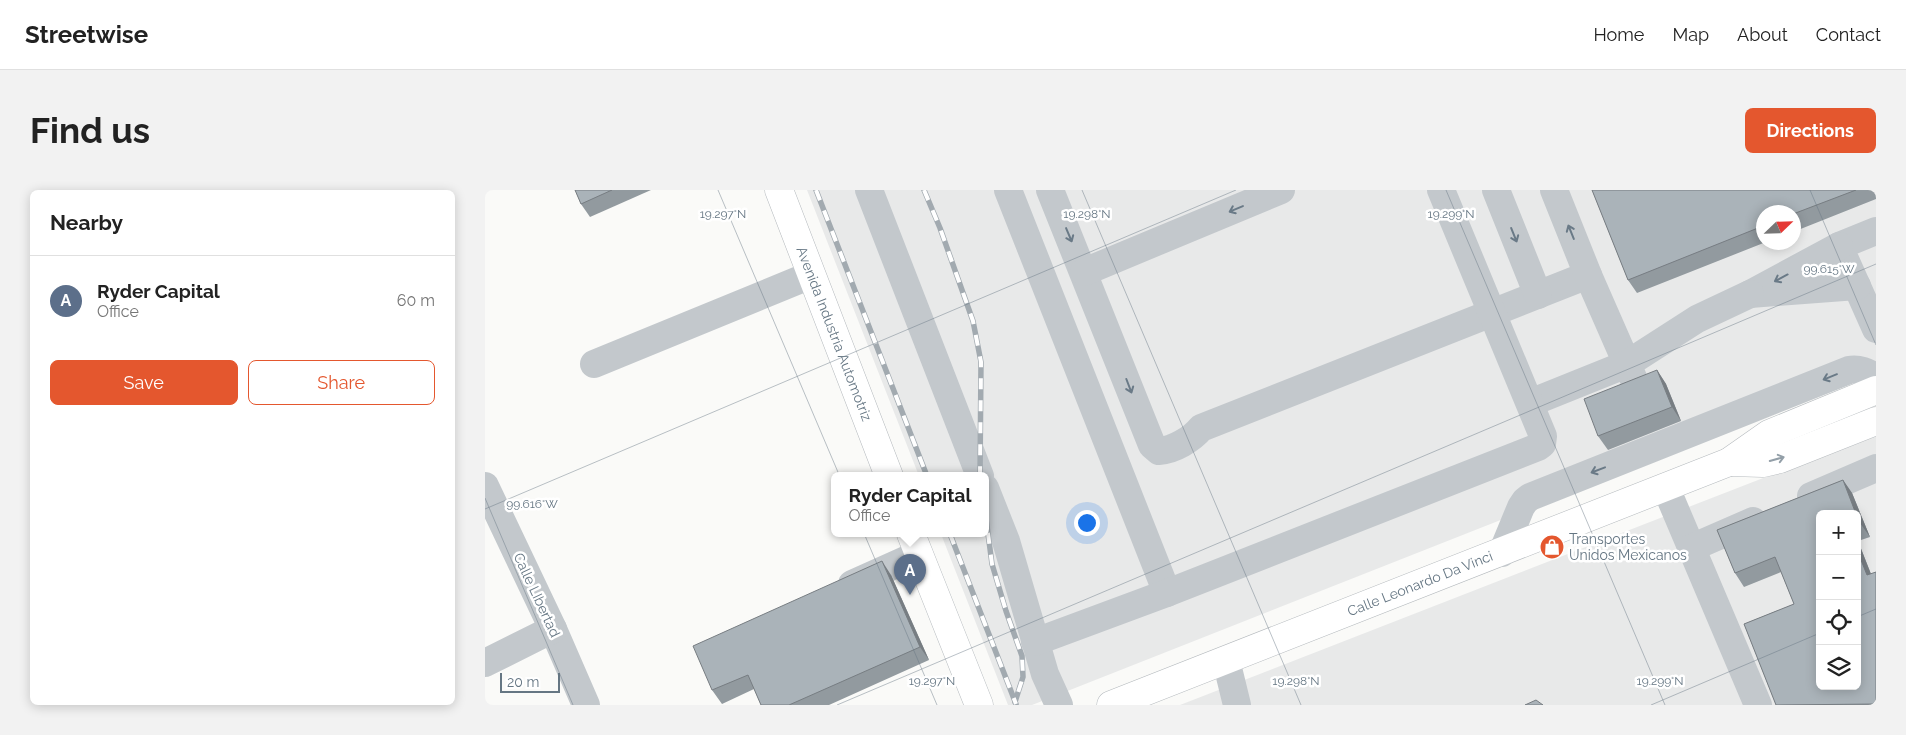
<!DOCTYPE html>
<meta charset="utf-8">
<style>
:root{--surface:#fff;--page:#f2f2f2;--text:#222;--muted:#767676;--line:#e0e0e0;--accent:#e4572e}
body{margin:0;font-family:Raleway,sans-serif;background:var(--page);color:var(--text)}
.controls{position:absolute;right:15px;bottom:15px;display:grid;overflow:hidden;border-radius:8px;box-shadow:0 2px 12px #0003}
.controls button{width:45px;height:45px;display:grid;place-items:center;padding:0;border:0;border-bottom:1px solid var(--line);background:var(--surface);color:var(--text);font:25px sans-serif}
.compass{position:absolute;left:1271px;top:15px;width:45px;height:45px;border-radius:50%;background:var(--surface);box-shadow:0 2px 12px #0003;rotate:67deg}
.scale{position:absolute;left:15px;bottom:12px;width:60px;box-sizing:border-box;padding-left:5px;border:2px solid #657683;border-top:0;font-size:14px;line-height:18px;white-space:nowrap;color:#657683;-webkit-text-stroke:4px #fff;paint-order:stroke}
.you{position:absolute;left:601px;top:332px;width:18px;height:18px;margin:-12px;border:4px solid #fff;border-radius:50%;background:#1a73e8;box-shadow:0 0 0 8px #1a73e833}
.badge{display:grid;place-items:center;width:32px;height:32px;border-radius:50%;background:var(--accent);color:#fff;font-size:16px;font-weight:700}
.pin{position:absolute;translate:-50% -41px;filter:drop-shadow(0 1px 2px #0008)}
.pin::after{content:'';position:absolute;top:26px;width:18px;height:15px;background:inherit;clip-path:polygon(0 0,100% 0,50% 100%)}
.popup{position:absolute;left:346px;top:282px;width:158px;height:65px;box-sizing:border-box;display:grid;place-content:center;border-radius:8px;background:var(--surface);filter:drop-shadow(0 1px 4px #0005);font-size:16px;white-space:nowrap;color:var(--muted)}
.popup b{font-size:19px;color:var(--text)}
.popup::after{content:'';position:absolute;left:50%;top:100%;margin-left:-10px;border:10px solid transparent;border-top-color:var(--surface)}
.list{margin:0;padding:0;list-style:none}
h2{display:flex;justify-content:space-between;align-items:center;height:65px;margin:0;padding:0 20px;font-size:21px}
h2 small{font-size:16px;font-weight:400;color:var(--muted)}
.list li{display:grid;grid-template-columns:32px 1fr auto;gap:15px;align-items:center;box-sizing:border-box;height:90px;padding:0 20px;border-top:1px solid var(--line)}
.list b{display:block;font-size:19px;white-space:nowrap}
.list p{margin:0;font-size:16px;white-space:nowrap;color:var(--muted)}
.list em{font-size:16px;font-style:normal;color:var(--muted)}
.actions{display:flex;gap:10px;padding:15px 20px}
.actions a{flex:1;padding:11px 0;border:1px solid var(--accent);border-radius:8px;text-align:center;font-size:18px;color:var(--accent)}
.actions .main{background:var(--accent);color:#fff}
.icon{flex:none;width:28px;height:28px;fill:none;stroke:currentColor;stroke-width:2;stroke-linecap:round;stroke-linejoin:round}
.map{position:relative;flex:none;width:1391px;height:515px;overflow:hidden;border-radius:8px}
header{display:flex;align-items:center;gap:30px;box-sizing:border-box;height:70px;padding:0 25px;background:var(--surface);border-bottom:1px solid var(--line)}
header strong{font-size:24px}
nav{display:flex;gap:28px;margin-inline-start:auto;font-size:18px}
.intro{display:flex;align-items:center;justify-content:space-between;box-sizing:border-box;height:120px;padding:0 30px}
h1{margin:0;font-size:35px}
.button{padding:12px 22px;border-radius:8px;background:var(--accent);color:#fff;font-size:18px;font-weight:700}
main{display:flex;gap:30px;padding:0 30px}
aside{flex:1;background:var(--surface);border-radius:8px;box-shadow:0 2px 12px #0003}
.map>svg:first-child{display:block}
</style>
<header>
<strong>Streetwise</strong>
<nav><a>Home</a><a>Map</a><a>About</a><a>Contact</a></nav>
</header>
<div class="intro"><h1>Find us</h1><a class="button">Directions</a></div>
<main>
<aside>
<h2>Nearby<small></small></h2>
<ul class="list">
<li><span class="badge" style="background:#5c6f8a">A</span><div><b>Ryder Capital</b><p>Office</p></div><em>60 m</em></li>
</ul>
<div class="actions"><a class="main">Save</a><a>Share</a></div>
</aside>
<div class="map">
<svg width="1391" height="515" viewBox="0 0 1391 515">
<rect width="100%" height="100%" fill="#fafaf8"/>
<g fill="#e8e9e9" fill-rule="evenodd">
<path d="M322,0H1391V182L547,515H523L456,344H500V286H434ZM1278,22H1308V52H1278Z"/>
<path d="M1391,244V515H695ZM1335,324H1372V496H1335Z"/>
</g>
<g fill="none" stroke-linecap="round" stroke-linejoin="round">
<defs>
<g id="major">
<path id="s1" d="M294,0L404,286"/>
<polyline points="1244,272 1278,273 1295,269 1391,231"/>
<polyline points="426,344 494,515"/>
<path id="s2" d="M626,515L1244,272L1284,244L1391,200"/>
</g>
</defs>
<use href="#major" stroke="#b5babe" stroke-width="29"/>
<g stroke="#c3c8cc" stroke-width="28">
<polyline points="384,0 495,286"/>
<polyline points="523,0 682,403"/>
<path d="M565,0L667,255L674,261C689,260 707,249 716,238L1103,85"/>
<polyline points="1011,0 1053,105"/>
<polyline points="1069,0 1103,85 1149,190"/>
<polyline points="1391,41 1354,56 1391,139"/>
<polyline points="1354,56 1265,104 1372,96"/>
<polyline points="599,82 796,0"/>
<polyline points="109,174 326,85"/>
<polyline points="1045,213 1142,174 1212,129 1265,104"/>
<polyline points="0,296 68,439 101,515"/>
<polyline points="500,298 521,351 560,484 574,515"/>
<polyline points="1181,298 1273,515"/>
<polyline points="1326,306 1391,278"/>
<polyline points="1206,358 1268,331"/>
<path d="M1017,363L1036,317L1040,311L1045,307L1364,180C1374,178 1382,182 1391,187"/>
<polyline points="367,394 434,364"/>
<polyline points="550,452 682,403 1053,257 1057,254 1058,246 956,0"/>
<polyline points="741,470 752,515"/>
<polyline points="0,473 68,439"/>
</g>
<use href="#major" stroke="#fff" stroke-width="28"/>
<defs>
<g id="rail">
<polyline points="331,0 442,286"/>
<polyline points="439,0 455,38 488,131 496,172 495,286"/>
<polyline points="500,321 507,374 521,421 537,466 538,487 530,512"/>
<polyline points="465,344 531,514"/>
</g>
</defs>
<use href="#rail" stroke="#a2aab0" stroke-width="5.5"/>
<use href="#rail" stroke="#fff" stroke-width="4" stroke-dasharray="11" stroke-linecap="butt"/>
</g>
<g fill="#929a9f" fill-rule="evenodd">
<polygon points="90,0 166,0 105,27 96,14"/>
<polygon points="1107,0 1391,0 1391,9 1308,42 1308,22 1278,22 1278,52 1281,52 1152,103 1143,90"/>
<polygon points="1172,180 1181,194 1196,231 1123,260 1113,246"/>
<path d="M1358,290L1367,303L1385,347L1373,351L1386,384L1391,382V515H1291L1259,434L1309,414L1296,382L1259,397L1250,383L1232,340ZM1335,324H1372V496H1335Z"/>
<polygon points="406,385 444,470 344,515 276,515 269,499 237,514 227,500"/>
</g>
<g fill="#777d82">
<polygon points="1172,180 1181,194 1196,231 1187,217"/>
<polygon points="1358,290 1367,303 1385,347 1375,333 1372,324 1371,324"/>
<polygon points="1372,350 1373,351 1391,397 1382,385 1372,360"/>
<polygon points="397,371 406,385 444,470 435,457"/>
</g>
<g fill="#aab3b9" stroke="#777d82">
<polygon points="90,0 127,0 96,14"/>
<polygon points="1107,0 1371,0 1308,24 1308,22 1278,22 1278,36 1143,90"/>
<polygon points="1172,180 1187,217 1113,246 1099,209"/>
<polygon points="1358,290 1371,324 1335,324 1335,496 1372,496 1372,360 1382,385 1391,382 1391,514 1291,515 1259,434 1309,414 1290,367 1250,383 1232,340"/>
<polygon points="1372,326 1375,333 1372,334"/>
<polygon points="397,371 435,457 304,515 276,515 263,485 227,500 208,456"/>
<polygon points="1051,510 1058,515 1040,515"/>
</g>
<defs><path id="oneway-shaft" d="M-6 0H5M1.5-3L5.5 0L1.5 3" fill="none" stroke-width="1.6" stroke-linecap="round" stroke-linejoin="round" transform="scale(1.25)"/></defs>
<g stroke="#6a7a87">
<use href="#oneway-shaft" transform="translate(751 19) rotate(157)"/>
<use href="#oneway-shaft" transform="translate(1086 42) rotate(-112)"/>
<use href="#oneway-shaft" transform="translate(584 45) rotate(67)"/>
<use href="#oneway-shaft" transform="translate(1029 45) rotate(68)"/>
<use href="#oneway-shaft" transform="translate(1296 88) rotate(152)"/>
<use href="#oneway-shaft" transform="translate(1345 187) rotate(158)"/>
<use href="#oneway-shaft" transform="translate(644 196) rotate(69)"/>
<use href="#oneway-shaft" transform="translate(1113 280) rotate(159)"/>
</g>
<use stroke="#939fa8" href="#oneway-shaft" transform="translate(1292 269) rotate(-16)"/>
<path fill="none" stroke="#657683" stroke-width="1" stroke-opacity="0.45" d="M233,0L452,515M597,0L816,515M961,0L1180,515M1325,0L1391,155M0,308L88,515M0,319L751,0M1372,427L1391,419M352,515L1391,74M1166,515L1335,443"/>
<defs>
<symbol id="shop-disc" viewBox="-11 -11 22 22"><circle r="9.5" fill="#e4572e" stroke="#fff"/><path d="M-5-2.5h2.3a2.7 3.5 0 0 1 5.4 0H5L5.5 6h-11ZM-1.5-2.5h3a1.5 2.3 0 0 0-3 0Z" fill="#fff"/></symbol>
</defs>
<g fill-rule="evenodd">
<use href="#shop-disc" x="1053" y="343" width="28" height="28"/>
</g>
<g text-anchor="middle" stroke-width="5" stroke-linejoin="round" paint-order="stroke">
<g font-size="14" fill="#657683" stroke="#fff">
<text dy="5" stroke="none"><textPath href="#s1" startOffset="154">Avenida Industria Automotriz</textPath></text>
<text dy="5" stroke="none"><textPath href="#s2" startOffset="332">Calle Leonardo Da Vinci</textPath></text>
<text transform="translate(52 405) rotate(65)" y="5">Calle LIbertad</text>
</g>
<g font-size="14" fill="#657683" stroke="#fff" text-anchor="start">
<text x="1084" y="354">Transportes<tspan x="1084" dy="16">Unidos Mexicanos</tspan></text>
</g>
</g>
<g font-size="12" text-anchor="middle" fill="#657683" stroke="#fff" stroke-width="5" stroke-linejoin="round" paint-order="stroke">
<text x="238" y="28">19.297°N</text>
<text x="602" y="28">19.298°N</text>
<text x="966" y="28">19.299°N</text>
<text x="1344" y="83">99.615°W</text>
<text x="47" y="318">99.616°W</text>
<text x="447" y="495">19.297°N</text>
<text x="811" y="495">19.298°N</text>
<text x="1175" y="495">19.299°N</text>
</g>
</svg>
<div class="controls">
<button>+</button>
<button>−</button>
<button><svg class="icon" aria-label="locate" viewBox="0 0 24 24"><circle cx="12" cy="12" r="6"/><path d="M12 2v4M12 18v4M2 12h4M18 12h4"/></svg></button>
<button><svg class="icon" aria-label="layers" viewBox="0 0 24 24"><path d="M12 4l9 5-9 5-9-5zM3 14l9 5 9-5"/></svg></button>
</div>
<svg class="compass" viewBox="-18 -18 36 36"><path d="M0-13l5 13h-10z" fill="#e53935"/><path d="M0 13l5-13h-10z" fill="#767676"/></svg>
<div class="scale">20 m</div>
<div class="you"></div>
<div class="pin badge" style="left:425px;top:405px;background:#5c6f8a">A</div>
<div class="popup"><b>Ryder Capital</b>Office</div>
</div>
</main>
